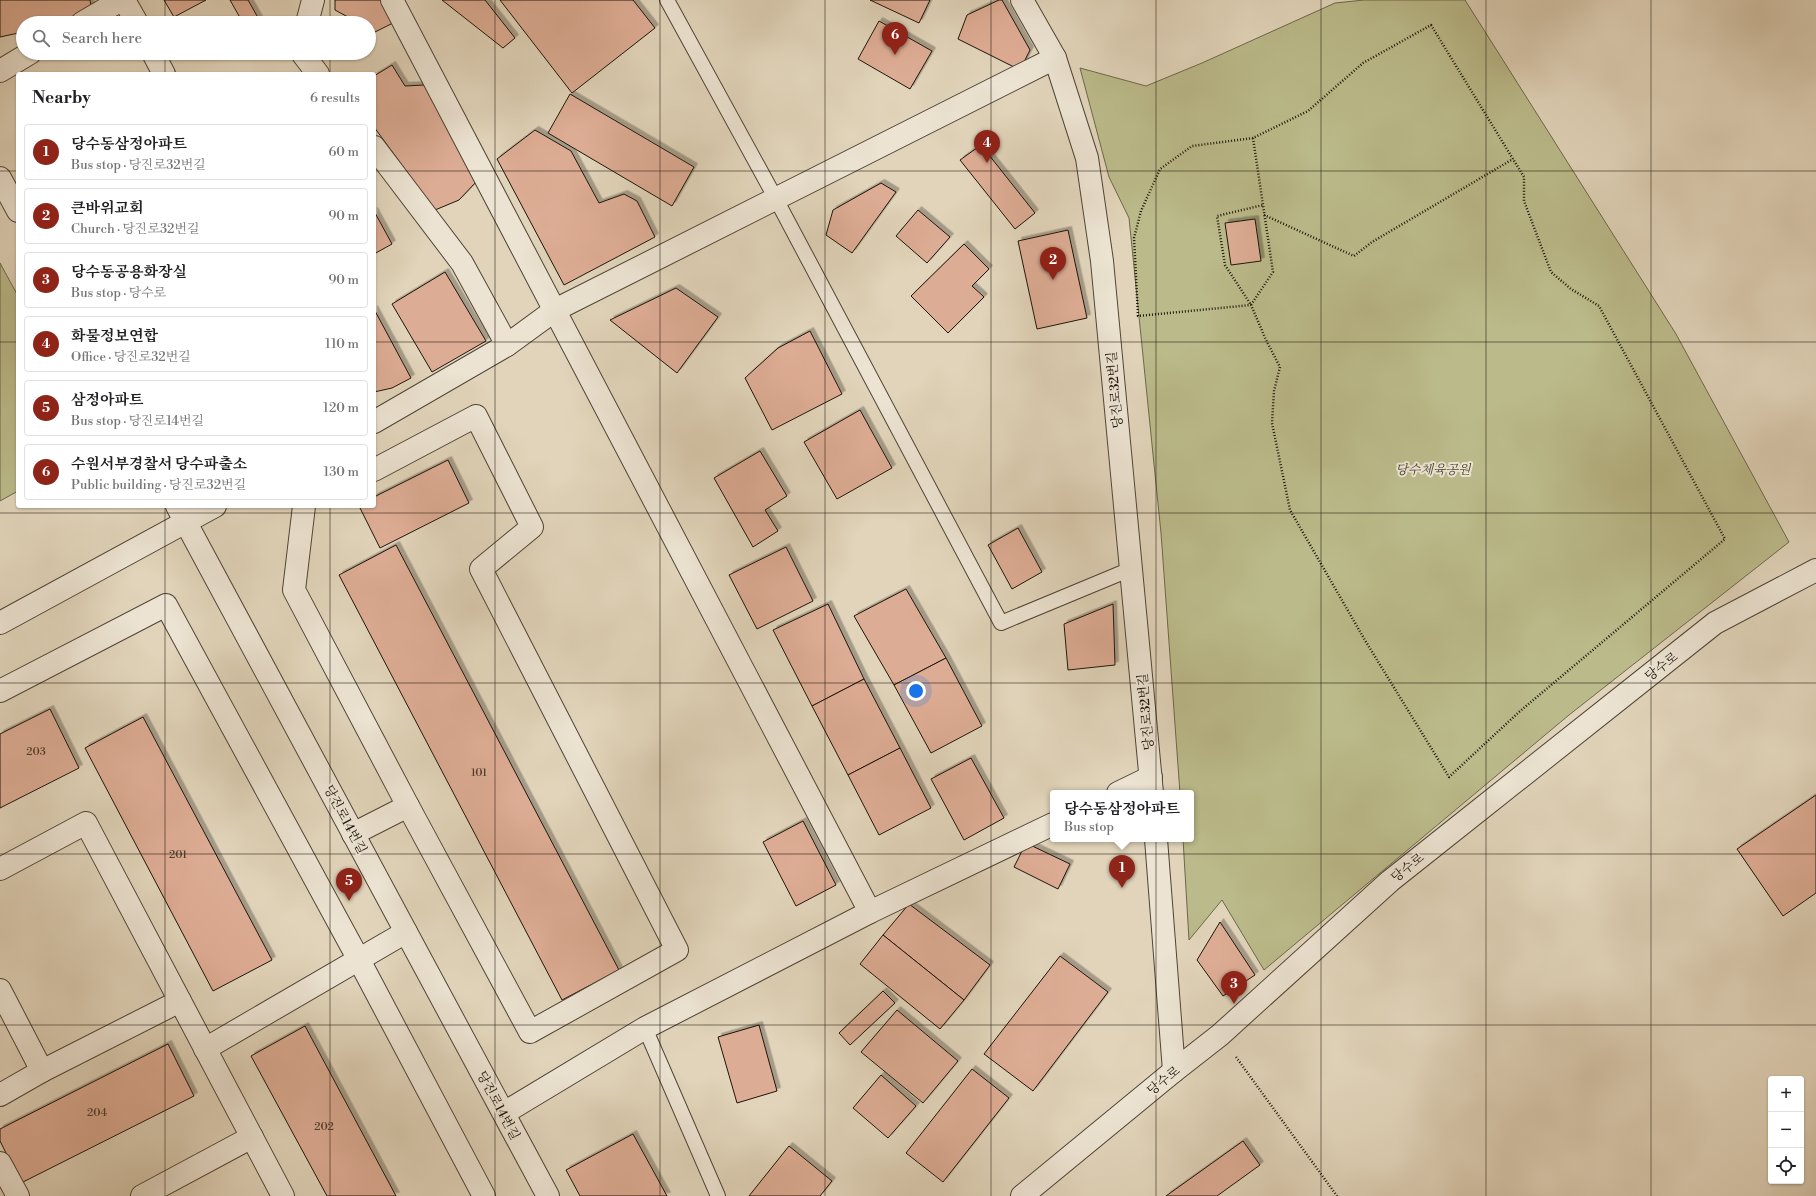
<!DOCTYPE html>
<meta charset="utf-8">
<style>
:root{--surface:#fff;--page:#f6f6f6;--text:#202124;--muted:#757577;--line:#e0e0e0;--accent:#8f2418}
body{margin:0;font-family:"Libre Bodoni","Noto Serif KR",serif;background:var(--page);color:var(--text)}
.controls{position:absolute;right:12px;bottom:12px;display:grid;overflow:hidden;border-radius:4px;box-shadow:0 1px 3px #0004}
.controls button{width:36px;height:36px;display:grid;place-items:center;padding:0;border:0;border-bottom:1px solid var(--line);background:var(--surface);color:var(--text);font:20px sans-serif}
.you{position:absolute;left:916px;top:691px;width:14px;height:14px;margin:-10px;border:3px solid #fff;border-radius:50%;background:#1a73e8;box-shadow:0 0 0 6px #1a73e833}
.badge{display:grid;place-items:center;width:26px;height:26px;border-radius:50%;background:var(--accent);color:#fff;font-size:13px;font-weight:700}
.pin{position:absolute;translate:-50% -33px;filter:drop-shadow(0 1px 2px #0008)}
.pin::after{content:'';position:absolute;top:21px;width:14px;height:12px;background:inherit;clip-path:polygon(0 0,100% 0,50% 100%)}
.popup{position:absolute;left:1050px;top:790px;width:144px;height:52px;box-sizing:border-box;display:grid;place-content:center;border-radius:4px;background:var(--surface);filter:drop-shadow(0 1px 3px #0005);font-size:13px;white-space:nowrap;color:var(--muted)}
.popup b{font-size:15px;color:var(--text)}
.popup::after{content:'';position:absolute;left:50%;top:100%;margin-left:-8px;border:8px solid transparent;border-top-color:var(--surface)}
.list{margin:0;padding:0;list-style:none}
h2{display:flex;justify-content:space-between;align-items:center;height:52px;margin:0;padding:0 16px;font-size:17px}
h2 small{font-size:13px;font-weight:400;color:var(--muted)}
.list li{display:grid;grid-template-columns:26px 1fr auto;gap:12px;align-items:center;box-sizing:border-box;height:56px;margin:0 8px 8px;padding:0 8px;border:1px solid var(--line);border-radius:4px}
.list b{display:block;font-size:15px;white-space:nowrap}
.list p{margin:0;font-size:13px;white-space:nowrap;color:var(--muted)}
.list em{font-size:13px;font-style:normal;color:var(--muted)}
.icon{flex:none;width:22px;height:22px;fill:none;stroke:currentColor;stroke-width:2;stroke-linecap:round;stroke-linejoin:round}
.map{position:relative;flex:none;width:1816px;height:1196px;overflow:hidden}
.search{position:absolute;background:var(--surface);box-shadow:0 1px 3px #0004;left:16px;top:16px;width:360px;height:44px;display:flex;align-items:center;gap:10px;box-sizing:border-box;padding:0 14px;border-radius:22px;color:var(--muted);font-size:15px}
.panel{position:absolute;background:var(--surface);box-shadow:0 1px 3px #0004;left:16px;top:72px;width:360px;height:436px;border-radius:4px}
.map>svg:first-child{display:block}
</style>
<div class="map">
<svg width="1816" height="1196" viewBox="0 0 1816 1196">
<defs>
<filter id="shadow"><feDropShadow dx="3.5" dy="-3.5" stdDeviation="0" flood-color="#0004"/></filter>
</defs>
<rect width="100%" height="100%" fill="#e1d4ba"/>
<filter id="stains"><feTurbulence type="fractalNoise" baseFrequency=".005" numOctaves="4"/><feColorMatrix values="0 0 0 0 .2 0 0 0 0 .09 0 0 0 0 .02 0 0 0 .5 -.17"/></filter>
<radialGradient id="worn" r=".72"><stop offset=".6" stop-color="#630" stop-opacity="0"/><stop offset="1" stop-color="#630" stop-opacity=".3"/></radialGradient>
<g fill="#bbba8a" stroke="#6c684a">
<polygon points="1364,0 1465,0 1676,334 1789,542 1569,715 1264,970 1222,900 1189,940 1183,839 1191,839 1191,793 1180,793 1161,533 1129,218 1109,177 1080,68 1146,86 1202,63 1335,3"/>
<polygon points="0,263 18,296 18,491 0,501"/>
</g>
<g fill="#ddac94" stroke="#1d150b" filter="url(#shadow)">
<polygon points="0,0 90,0 92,12 80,21 67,23 23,23 23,32 0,37"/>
<polygon points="164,0 206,0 174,17"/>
<polygon points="230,0 248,0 261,23 243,23"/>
<polygon points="335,0 386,0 397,21 375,32 369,29 369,23 359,23 335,10"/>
<polygon points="442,0 485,0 515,38 503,48"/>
<polygon points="500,0 633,0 655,28 572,93"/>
<polygon points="870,0 930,0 919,23"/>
<polygon points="999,0 1002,0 1030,50 1020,70 958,39 967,15"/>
<polygon points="879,21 932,51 910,89 858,59"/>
<polygon points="259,53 273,53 262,59"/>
<polygon points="392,65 405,86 424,85 462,146 477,181 459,200 435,210 374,127 374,76"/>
<polygon points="570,94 694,167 672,206 548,133"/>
<polygon points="535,130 571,151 599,203 624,194 637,201 655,237 564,285 497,159"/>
<polygon points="981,145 1035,213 1015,229 960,160"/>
<polygon points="881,183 896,192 852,253 826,235 833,210"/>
<polygon points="918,210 950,237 927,263 896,236"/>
<polygon points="374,211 392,244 374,254"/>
<polygon points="1255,219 1261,261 1231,265 1225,223"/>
<polygon points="1068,230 1087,318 1037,329 1018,241"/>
<polygon points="964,244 989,269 972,286 984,297 948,333 911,296"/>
<polygon points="445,272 486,341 432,372 392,304"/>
<polygon points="676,288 718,317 677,373 610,320"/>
<polygon points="374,309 411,378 392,388 374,392"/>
<polygon points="810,331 842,394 772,430 745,378 778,348"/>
<polygon points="860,410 892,468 837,499 804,442"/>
<polygon points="760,451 787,496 765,510 778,531 753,547 714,478"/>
<polygon points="448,460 469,503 380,548 359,506 374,506 374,497"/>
<polygon points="1018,528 1042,572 1012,589 988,545"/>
<polygon points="396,545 619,970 562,1000 339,575"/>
<polygon points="786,547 813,601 757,629 729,575"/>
<polygon points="906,589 946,658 894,685 854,616"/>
<polygon points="828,604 864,679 812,706 773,630"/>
<polygon points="1113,604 1115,665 1068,670 1064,624"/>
<polygon points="946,658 982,726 931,753 894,685"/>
<polygon points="864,679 900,748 848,775 812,706"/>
<polygon points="50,709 79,768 0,808 0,734"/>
<polygon points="143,717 272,960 213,991 85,748"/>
<polygon points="900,748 931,808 879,835 848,775"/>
<polygon points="971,758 1004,818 964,840 931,779"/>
<polygon points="1816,795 1816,893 1783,916 1737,849"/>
<polygon points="803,821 836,885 796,906 763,842"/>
<polygon points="1026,843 1070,864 1058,889 1014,867"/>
<polygon points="909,904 990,965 964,1000 883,935"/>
<polygon points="1220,922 1255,975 1223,996 1197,960"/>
<polygon points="883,935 964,1000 940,1029 860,964"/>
<polygon points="1060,956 1108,992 1033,1091 984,1054"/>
<polygon points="883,991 895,1003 850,1045 839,1033"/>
<polygon points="897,1010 958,1061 923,1103 861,1052"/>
<polygon points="759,1025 777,1091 737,1103 718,1037"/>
<polygon points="305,1026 396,1196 327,1196 251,1056"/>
<polygon points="168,1044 194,1096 21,1183 0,1141 0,1129"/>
<polygon points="972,1069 1009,1098 943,1182 906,1153"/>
<polygon points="881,1075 916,1106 888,1138 853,1108"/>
<polygon points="633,1134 667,1196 580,1196 566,1170"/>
<polygon points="1243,1141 1260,1165 1217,1196 1166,1196"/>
<polygon points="789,1146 832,1181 820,1196 749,1196"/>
</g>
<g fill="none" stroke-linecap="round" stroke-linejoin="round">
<defs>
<g id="service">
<polyline points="667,0 776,199 1001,623 1131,569"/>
<polyline points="645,1028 718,1196"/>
</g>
<g id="minor">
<polyline points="124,0 137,23"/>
<polyline points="392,0 870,912"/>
<polyline points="82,23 121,0"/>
<polyline points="307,23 313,0"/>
<polyline points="153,53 164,74"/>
<polyline points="302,53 318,74"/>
<polyline points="0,71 30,53"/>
<polyline points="374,147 462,263 507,345"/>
<polyline points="374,422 507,345 555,310 1055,58"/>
<polyline points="304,506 294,590 408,806 530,1032 677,950 481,569 532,527 476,416 374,470"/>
<polyline points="0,623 215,506"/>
<polyline points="0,691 166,605 359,960 484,1196"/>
<polyline points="1118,793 1151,777"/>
<polyline points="353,834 408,806"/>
<polyline points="0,869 86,823 283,1196"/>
<polyline points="0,990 42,1071 0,1095"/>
<polyline points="205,1049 406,932"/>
<polyline points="42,1071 180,1001"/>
<polyline points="504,1113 645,1028 870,912 1053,824"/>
<polyline points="0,1163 18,1196"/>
<polyline points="142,1196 252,1137"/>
</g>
<g id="tertiary">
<polyline points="1022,0 1055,58 1087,158 1102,261 1152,793"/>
<polyline points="0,178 18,211"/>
<polyline points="177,506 548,1196"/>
<polyline points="1156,839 1174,1071"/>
<polyline points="1022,1196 1174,1071 1220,1035 1390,881 1715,623 1816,570"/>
</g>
</defs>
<use href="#service" stroke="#4e4537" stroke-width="16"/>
<use href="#minor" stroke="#4e4537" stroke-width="24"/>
<use href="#tertiary" stroke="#4e4537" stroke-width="24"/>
<g stroke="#1d150b" stroke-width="2.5" stroke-dasharray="1 2" stroke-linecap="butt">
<polygon points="1431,25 1524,177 1524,201 1551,272 1571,289 1599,306 1725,539 1519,712 1449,777 1366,642 1290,510 1272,423 1274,391 1280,367 1266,340 1251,305 1138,316 1134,238 1141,211 1160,169 1192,146 1253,138 1308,111 1363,63"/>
<polyline points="1253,138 1273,272 1251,305 1225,265 1217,216 1263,205"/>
<polyline points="1264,215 1354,256 1372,242 1513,159"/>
<polyline points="1236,1057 1337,1196"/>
</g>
<use href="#service" stroke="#ece3d2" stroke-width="14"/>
<use href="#minor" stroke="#ece3d2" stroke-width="22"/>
<use href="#tertiary" stroke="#ece3d2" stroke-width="22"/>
</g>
<path fill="none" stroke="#1d150b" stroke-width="1" stroke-opacity="0.55" d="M165,0V23M330,0V23M495,0V1196M660,0V1196M825,0V1196M991,0V1196M1156,0V1196M1321,0V1196M1486,0V1196M1651,0V1196M165,53V74M330,53V74M0,171H18M374,171H1816M0,342H18M374,342H1816M165,506V1196M330,506V1196M0,513H1816M0,683H1816M0,854H1816M0,1025H1816"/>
<g text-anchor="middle" stroke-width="4" stroke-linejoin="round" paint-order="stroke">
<g font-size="11" fill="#4d3b2d">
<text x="36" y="755">203</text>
<text x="479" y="776">101</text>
<text x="178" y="858">201</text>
<text x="97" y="1116">204</text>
<text x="324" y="1130">202</text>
</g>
<g font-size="13" fill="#1d150b" stroke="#ece3d2">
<text transform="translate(1114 390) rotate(-95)" y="5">당진로32번길</text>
<text transform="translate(1661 666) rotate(-38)" y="5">당수로</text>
<text transform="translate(1145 712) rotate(-95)" y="5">당진로32번길</text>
<text transform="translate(346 819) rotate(62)" y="5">당진로14번길</text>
<text transform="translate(1407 867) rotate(-39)" y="5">당수로</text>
<text transform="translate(1163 1080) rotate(-39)" y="5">당수로</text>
<text transform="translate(499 1105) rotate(62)" y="5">당진로14번길</text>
</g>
<g font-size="13" font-style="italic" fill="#4c4731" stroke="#ece3d2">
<text x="1433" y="474">당수체육공원</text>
</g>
</g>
<rect width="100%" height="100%" filter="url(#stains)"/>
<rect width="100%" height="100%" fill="url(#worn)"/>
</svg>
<div class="controls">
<button>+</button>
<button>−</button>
<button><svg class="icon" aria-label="locate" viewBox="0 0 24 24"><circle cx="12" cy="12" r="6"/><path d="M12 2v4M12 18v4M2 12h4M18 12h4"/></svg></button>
</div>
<div class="you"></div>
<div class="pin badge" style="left:1122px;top:888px">1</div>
<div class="popup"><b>당수동삼정아파트</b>Bus stop</div>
<div class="pin badge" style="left:1053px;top:280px">2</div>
<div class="pin badge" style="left:1234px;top:1004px">3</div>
<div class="pin badge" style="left:987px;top:163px">4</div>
<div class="pin badge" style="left:349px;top:901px">5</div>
<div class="pin badge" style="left:895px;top:55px">6</div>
<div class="search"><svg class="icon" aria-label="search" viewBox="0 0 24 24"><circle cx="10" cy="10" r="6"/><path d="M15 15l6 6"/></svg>Search here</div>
<section class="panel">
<h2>Nearby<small>6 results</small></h2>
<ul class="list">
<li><span class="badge">1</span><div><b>당수동삼정아파트</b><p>Bus stop · 당진로32번길</p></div><em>60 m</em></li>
<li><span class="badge">2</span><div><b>큰바위교회</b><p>Church · 당진로32번길</p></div><em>90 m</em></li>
<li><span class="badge">3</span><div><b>당수동공용화장실</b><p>Bus stop · 당수로</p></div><em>90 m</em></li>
<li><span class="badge">4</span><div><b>화물정보연합</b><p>Office · 당진로32번길</p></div><em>110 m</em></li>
<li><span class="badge">5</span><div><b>삼정아파트</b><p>Bus stop · 당진로14번길</p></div><em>120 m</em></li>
<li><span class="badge">6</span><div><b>수원서부경찰서 당수파출소</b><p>Public building · 당진로32번길</p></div><em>130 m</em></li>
</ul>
</section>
</div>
